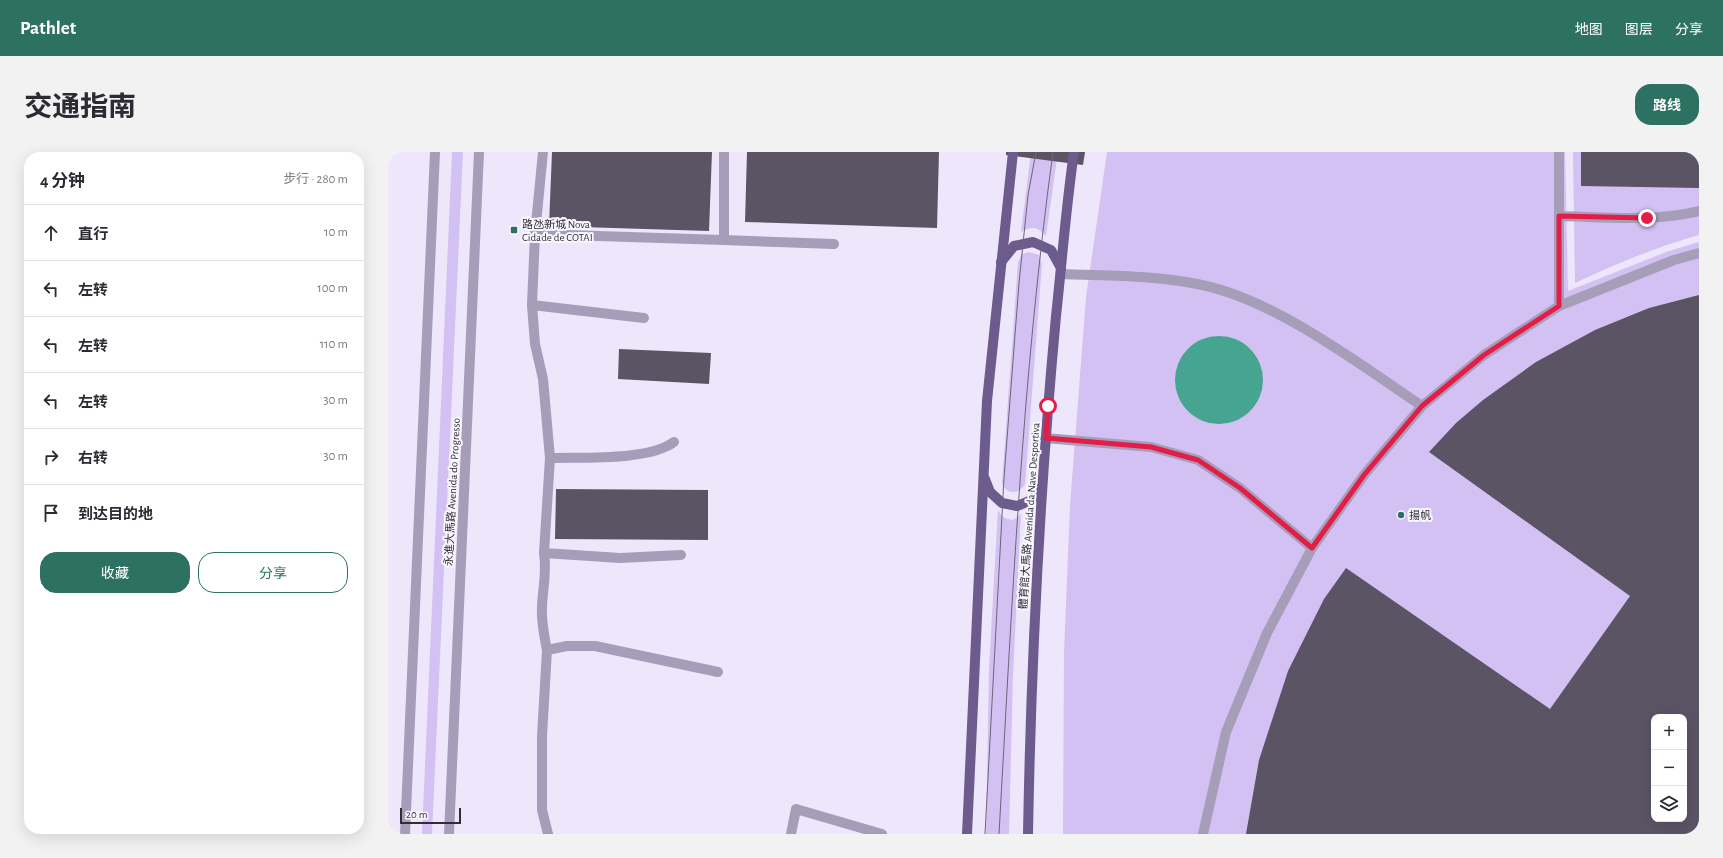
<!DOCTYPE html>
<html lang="zh">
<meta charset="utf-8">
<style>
:root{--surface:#fff;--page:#f2f2f3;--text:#2b2b33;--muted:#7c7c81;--line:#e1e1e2;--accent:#2d7163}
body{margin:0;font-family:"Alegreya Sans","Noto Sans SC",sans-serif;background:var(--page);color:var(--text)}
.controls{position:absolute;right:12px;bottom:12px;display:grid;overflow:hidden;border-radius:8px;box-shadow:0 4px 16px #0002}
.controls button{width:36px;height:36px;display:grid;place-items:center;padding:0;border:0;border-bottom:1px solid var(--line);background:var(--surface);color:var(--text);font:20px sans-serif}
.scale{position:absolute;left:12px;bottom:10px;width:61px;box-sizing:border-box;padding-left:4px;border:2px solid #302d35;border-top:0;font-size:11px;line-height:14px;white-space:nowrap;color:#302d35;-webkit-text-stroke:3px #f9f7ff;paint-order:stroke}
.stop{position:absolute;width:12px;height:12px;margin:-9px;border:3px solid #e11d48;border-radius:50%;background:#fff}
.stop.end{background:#e11d48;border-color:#fff;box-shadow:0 1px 4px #0008}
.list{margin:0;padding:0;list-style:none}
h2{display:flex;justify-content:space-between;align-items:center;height:52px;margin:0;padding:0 16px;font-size:17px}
h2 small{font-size:13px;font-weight:400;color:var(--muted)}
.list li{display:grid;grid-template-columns:26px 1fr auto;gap:12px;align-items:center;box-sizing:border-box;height:56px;padding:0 16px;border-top:1px solid var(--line)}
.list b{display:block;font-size:15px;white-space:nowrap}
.list em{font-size:13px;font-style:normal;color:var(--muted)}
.actions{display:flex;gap:8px;padding:12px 16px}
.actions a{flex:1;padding:9px 0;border:1px solid var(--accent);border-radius:16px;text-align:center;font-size:14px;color:var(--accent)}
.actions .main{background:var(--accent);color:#fff}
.icon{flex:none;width:22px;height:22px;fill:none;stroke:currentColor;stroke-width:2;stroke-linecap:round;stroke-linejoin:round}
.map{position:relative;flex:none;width:1311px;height:682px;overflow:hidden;border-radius:16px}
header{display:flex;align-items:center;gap:24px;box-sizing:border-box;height:56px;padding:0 20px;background:var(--accent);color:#fff}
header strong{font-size:19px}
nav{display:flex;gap:22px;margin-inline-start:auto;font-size:14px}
.intro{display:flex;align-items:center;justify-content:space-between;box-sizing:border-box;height:96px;padding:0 24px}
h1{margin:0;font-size:28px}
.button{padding:10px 18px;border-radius:16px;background:var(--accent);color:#fff;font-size:14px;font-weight:700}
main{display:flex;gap:24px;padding:0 24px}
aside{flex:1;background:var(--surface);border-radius:16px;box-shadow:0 4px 16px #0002}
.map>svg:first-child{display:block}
</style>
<header>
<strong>Pathlet</strong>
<nav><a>地图</a><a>图层</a><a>分享</a></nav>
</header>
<div class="intro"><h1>交通指南</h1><a class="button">路线</a></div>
<main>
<aside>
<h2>4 分钟<small>步行 · 280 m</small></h2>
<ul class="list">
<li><svg class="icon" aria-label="ahead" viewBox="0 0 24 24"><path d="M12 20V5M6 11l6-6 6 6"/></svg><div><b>直行</b></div><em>10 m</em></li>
<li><svg class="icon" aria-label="left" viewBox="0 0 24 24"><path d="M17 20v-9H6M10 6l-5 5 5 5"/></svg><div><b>左转</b></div><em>100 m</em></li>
<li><svg class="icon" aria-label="left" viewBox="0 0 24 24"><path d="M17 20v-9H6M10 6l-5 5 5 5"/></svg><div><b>左转</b></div><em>110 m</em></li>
<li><svg class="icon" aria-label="left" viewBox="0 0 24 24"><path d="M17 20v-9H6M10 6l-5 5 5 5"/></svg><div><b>左转</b></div><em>30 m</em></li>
<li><svg class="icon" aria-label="right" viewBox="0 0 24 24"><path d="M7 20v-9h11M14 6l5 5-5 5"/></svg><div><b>右转</b></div><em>30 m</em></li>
<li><svg class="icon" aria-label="arrive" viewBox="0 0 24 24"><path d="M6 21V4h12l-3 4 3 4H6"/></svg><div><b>到达目的地</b></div></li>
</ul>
<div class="actions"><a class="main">收藏</a><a>分享</a></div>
</aside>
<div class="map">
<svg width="1311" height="682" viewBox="0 0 1311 682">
<rect width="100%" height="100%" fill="#eee7fb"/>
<g fill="#d3c1f4" fill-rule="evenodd">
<polygon points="64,0 75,0 44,682 34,682"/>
<path d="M643,0H670L658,84C650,74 643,74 633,80Z"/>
<path d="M719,0H1177L1180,139L1278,100L1311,90V682H675L676,499L682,353L698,145ZM1266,565H1296V667H1266Z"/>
<path d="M1185,0H1311V83C1268,95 1228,112 1187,131Z"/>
<path d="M641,100L651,103L654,112L637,333C630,342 618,343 614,331L630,110L634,102Z"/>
<path d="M610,358C614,365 617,367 625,368L633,362L625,524L621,682H598L601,515Z"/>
</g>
<circle fill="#45a591" cx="831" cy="228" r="44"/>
<g fill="#5a5465" fill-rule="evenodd">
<polygon points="164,0 324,0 321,79 161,74"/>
<polygon points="359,0 551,0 549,76 357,70"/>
<polygon points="618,0 697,0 695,13 618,3"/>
<polygon points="1193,0 1311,0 1311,36 1193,34"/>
<path d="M1311,143V682H858L871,608L900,519L936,447L958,416L1162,557L1242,444L1041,300L1068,271L1095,248L1148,210L1207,178L1261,156ZM1266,565H1296V667H1266Z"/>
<polygon points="231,197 323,201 321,232 230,227"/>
<polygon points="168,337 320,338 320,388 167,387"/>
</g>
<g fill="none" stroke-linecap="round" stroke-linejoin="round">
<g stroke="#a69db9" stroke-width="10">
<polyline points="155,0 147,82 336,88 336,0"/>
<polyline points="1171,0 1171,154"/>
<path d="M1171,64C1217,65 1265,70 1311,59"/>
<path d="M147,82L144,153L147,192L155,227L162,306C195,305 260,309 286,290"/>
<polyline points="336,88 446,92"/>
<path d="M673,122C718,124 764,123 809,132C885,146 970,211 1034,254"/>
<polyline points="144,153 256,166"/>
<polyline points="657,286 763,295 810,308 852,336 924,396"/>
<polyline points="162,306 156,401 232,406 293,403"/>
<path d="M156,401C159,421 155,434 154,454C153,469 156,483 159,498L179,494H207L330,520"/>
<polyline points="159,498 154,584 154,658 160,682"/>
<polyline points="17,682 47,0"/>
<polyline points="61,682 91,0"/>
<polyline points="403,682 408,657 494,682"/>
<polyline points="815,682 838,580 879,481 924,396 976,323 1034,254 1096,203 1171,154 1286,108 1311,101"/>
</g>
<g stroke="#6e5b8d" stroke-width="10">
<polyline points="613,110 626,94 645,90 663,98 673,116"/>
<polyline points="597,327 602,340 614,351 629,354 644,348 653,335"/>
<polyline points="579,682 599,249 625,0"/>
<path d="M640,682C643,509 652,336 668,164C674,109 678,55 686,0"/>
</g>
<g stroke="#6b6773" stroke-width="1">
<polyline points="597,682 616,326 631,131 640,43 648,0"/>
<path d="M611,682C624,454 634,226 665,0"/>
</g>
</g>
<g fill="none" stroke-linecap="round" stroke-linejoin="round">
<polyline stroke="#e11d48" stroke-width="5" points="660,254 658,286 763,295 810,308 852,336 924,396 976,323 1034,254 1096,203 1171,154 1171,64 1259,66"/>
</g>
<g fill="#2d7163" stroke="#f9f7ff" stroke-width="1.5">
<rect x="122" y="74" width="8" height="8" rx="2"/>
<circle cx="1013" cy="363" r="4"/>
</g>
<g text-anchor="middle" stroke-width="4" stroke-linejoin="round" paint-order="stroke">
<g font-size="11" fill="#302d35" stroke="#f9f7ff" text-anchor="start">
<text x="134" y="76">路氹新城 Nova<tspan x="134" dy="13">Cidade de COTAI</tspan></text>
<text x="1021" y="367">揚帆</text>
</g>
<g font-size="11" fill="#302d35" stroke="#f9f7ff">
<text transform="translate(64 340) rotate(-87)" y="4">永進大馬路 Avenida do Progresso</text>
<text transform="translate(641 364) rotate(-86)" y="4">體育館大馬路 Avenida da Nave Desportiva</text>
</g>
</g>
</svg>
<div class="controls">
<button>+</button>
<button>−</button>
<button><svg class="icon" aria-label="layers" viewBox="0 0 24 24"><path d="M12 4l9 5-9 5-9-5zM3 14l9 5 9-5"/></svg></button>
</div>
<div class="scale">20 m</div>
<div class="stop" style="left:660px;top:254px"></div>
<div class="stop end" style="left:1259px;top:66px"></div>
</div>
</main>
